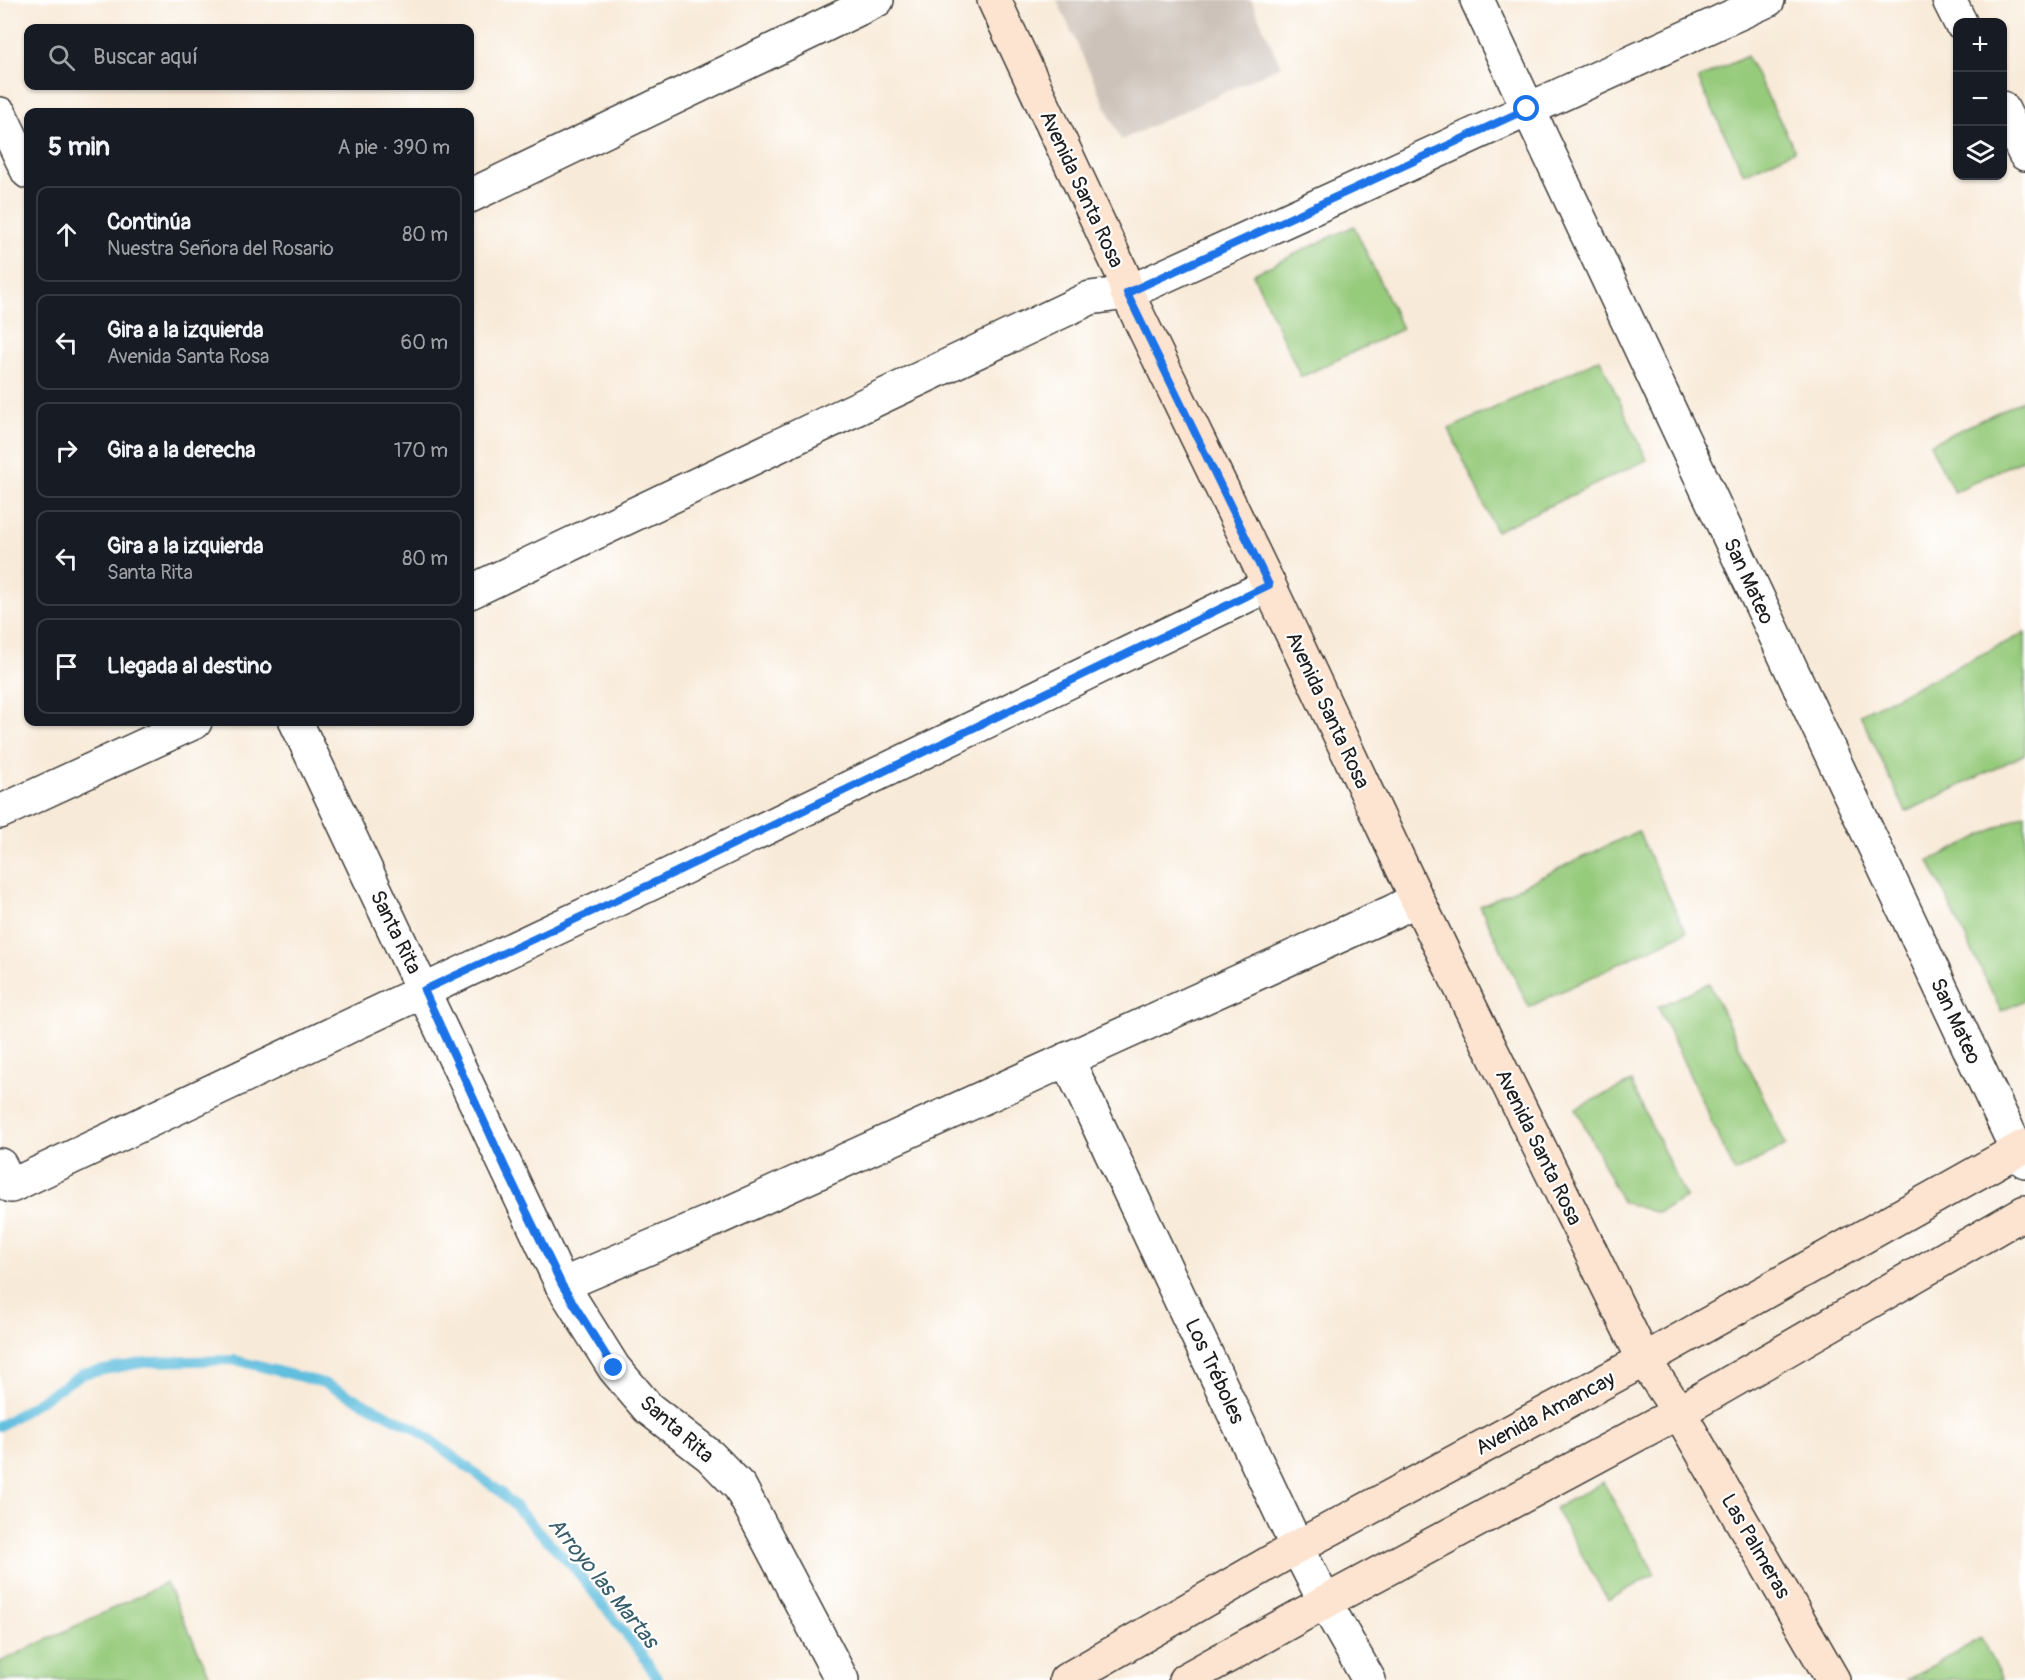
<!DOCTYPE html>
<html lang="es">
<meta charset="utf-8">
<style>
:root{--surface:#171b24;--page:#242831;--text:#f1f3f6;--muted:#9ea1a6;--line:#363941}
body{margin:0;font-family:Pangolin,sans-serif;background:var(--page);color:var(--text)}
.controls{position:absolute;right:18px;top:18px;display:grid;overflow:hidden;border-radius:12px;box-shadow:0 2px 4px #0004}
.controls button{width:54px;height:54px;display:grid;place-items:center;padding:0;border:0;border-bottom:2px solid var(--line);background:var(--surface);color:var(--text);font:30px sans-serif}
.stop{position:absolute;width:18px;height:18px;margin:-14px;border:4px solid #1a73e8;border-radius:50%;background:#fff}
.stop.end{background:#1a73e8;border-color:#fff;box-shadow:0 2px 6px #0008}
.list{margin:0;padding:0;list-style:none}
h2{display:flex;justify-content:space-between;align-items:center;height:78px;margin:0;padding:0 24px;font-size:26px}
h2 small{font-size:20px;font-weight:400;color:var(--muted)}
.list li{display:grid;grid-template-columns:39px 1fr auto;gap:18px;align-items:center;box-sizing:border-box;height:96px;margin:0 12px 12px;padding:0 12px;border:2px solid var(--line);border-radius:12px}
.list b{display:block;font-size:22px;white-space:nowrap}
.list p{margin:0;font-size:20px;white-space:nowrap;color:var(--muted)}
.list em{font-size:20px;font-style:normal;color:var(--muted)}
.icon{flex:none;width:33px;height:33px;fill:none;stroke:currentColor;stroke-width:2;stroke-linecap:round;stroke-linejoin:round}
.map{position:relative;flex:none;width:2025px;height:1680px;overflow:hidden}
.search{position:absolute;background:var(--surface);box-shadow:0 2px 4px #0004;left:24px;top:24px;width:450px;height:66px;display:flex;align-items:center;gap:15px;box-sizing:border-box;padding:0 21px;border-radius:12px;color:var(--muted);font-size:22px}
.panel{position:absolute;background:var(--surface);box-shadow:0 2px 4px #0004;left:24px;top:108px;width:450px;height:618px;border-radius:12px}
.map>svg:first-child{display:block}
</style>
<div class="map">
<svg width="2025" height="1680" viewBox="0 0 2025 1680">
<rect width="100%" height="100%" fill="#fff"/>
<filter id="ink" filterUnits="userSpaceOnUse"><feTurbulence type="fractalNoise" baseFrequency=".0167" numOctaves="2"/><feDisplacementMap in="SourceGraphic" scale="12" xChannelSelector="R" yChannelSelector="G"/><feConvolveMatrix kernelMatrix="1 2 1 2 8 2 1 2 1" color-interpolation-filters="sRGB"/></filter>
<filter id="wash" filterUnits="userSpaceOnUse"><feTurbulence type="fractalNoise" baseFrequency=".008" numOctaves="4" result="noise"/><feDisplacementMap in="SourceGraphic" scale="24" xChannelSelector="R" yChannelSelector="G"/><feGaussianBlur stdDeviation="1.35" result="paint"/><feColorMatrix in="noise" values="0 0 0 0 0 0 0 0 0 0 0 0 0 0 0 0 0 1.4 0 .05"/><feComposite in="paint" operator="in"/></filter>
<g filter="url(#wash)">
<rect width="100%" height="100%" fill="#f8ead8"/>
<polygon fill="#cdc2b9" points="1057,0 1251,0 1281,66 1121,140"/>
<g fill="#96cb7c" stroke="#59744c" stroke-width="1.5">
<polygon points="1747,56 1795,150 1744,174 1698,79"/>
<polygon points="1354,226 1402,329 1301,377 1253,274"/>
<polygon points="1600,359 1647,460 1496,531 1449,429"/>
<polygon points="2025,399 2025,458 1954,492 1930,444"/>
<polygon points="2025,633 2025,754 1906,812 1860,714"/>
<polygon points="2025,814 2025,1000 2001,1011 1929,861"/>
<polygon points="1638,831 1686,932 1529,1007 1480,906"/>
<polygon points="1709,983 1786,1145 1735,1172 1658,1007"/>
<polygon points="1631,1082 1686,1198 1658,1213 1622,1202 1576,1108"/>
<polygon points="1603,1482 1655,1574 1608,1600 1555,1508"/>
<polygon points="166,1583 212,1680 0,1680 0,1662"/>
<polygon points="1981,1638 2002,1680 1907,1680"/>
</g>
<g fill="none" stroke-linecap="round" stroke-linejoin="round">
<polyline stroke="#60bede" stroke-width="10" points="0,1426 82,1374 147,1362 235,1360 324,1383 416,1429 502,1493 574,1568 643,1656 658,1680"/>
</g>
</g>
<g filter="url(#ink)">
<g fill="none" stroke-linecap="round" stroke-linejoin="round">
<defs>
<g id="street">
<polyline points="1477,0 2017,1150 2025,1161"/>
<polyline points="1949,0 1960,22"/>
<polyline points="2002,108 2025,154"/>
<polyline points="0,114 28,172"/>
<polyline points="470,196 877,0"/>
<polyline points="470,592 1090,298 1127,293 1768,0"/>
<polyline points="296,722 562,1285 614,1368 648,1408 710,1456 740,1487 842,1680"/>
<polyline points="0,812 195,722"/>
<polyline points="1067,1059 1297,1547 1325,1602 1369,1680"/>
<polyline points="0,1165 11,1186 650,884 1269,585"/>
<polyline points="562,1285 707,1223 1394,911 1417,899"/>
</g>
<g id="secondary">
<polyline points="994,0 1122,273 1127,293 1269,585 1417,899 1644,1360 1679,1412 1833,1680"/>
<polyline points="1066,1680 1297,1547 1644,1360 2025,1146"/>
<polyline points="1185,1680 1325,1602 1679,1412 2025,1212"/>
</g>
</defs>
<use href="#street" stroke="#3d3b38" stroke-width="36"/>
<use href="#secondary" stroke="#3d3b38" stroke-width="36"/>
<use href="#street" stroke="#fff" stroke-width="33"/>
<use href="#secondary" stroke="#fde4d1" stroke-width="33"/>
</g>
</g>
<g fill="none" stroke-linecap="round" stroke-linejoin="round" filter="url(#ink)">
<polyline stroke="#1a73e8" stroke-width="8" points="614,1368 562,1285 505,1167 424,990 651,884 1269,585 1127,293 1527,109"/>
</g>
<g text-anchor="middle" stroke-width="4.5" stroke-linejoin="round" paint-order="stroke">
<g font-size="21" fill="#1c1c1c" stroke="#fff">
<text transform="translate(1082 189) rotate(65)" y="7">Avenida Santa Rosa</text>
<text transform="translate(1749 581) rotate(65)" y="7">San Mateo</text>
<text transform="translate(1328 710) rotate(65)" y="7">Avenida Santa Rosa</text>
<text transform="translate(396 932) rotate(64)" y="7">Santa Rita</text>
<text transform="translate(1956 1021) rotate(65)" y="7">San Mateo</text>
<text transform="translate(1539 1147) rotate(64)" y="7">Avenida Santa Rosa</text>
<text transform="translate(1215 1371) rotate(65)" y="7">Los Tréboles</text>
<text transform="translate(1545 1413) rotate(-28)" y="7">Avenida Amancay</text>
<text transform="translate(677 1429) rotate(41)" y="7">Santa Rita</text>
<text transform="translate(1756 1546) rotate(60)" y="7">Las Palmeras</text>
</g>
<g font-size="22" font-style="italic" fill="#375d6a" stroke="#fff">
<text transform="translate(604 1582) rotate(51)" y="8">Arroyo las Martas</text>
</g>
</g>
</svg>
<div class="controls">
<button>+</button>
<button>−</button>
<button><svg class="icon" aria-label="layers" viewBox="0 0 24 24"><path d="M12 4l9 5-9 5-9-5zM3 14l9 5 9-5"/></svg></button>
</div>
<div class="stop" style="left:1527px;top:109px"></div>
<div class="stop end" style="left:614px;top:1368px"></div>
<div class="search"><svg class="icon" aria-label="search" viewBox="0 0 24 24"><circle cx="10" cy="10" r="6"/><path d="M15 15l6 6"/></svg>Buscar aquí</div>
<section class="panel">
<h2>5 min<small>A pie · 390 m</small></h2>
<ul class="list">
<li><svg class="icon" aria-label="ahead" viewBox="0 0 24 24"><path d="M12 20V5M6 11l6-6 6 6"/></svg><div><b>Continúa</b><p>Nuestra Señora del Rosario</p></div><em>80 m</em></li>
<li><svg class="icon" aria-label="left" viewBox="0 0 24 24"><path d="M17 20v-9H6M10 6l-5 5 5 5"/></svg><div><b>Gira a la izquierda</b><p>Avenida Santa Rosa</p></div><em>60 m</em></li>
<li><svg class="icon" aria-label="right" viewBox="0 0 24 24"><path d="M7 20v-9h11M14 6l5 5-5 5"/></svg><div><b>Gira a la derecha</b></div><em>170 m</em></li>
<li><svg class="icon" aria-label="left" viewBox="0 0 24 24"><path d="M17 20v-9H6M10 6l-5 5 5 5"/></svg><div><b>Gira a la izquierda</b><p>Santa Rita</p></div><em>80 m</em></li>
<li><svg class="icon" aria-label="arrive" viewBox="0 0 24 24"><path d="M6 21V4h12l-3 4 3 4H6"/></svg><div><b>Llegada al destino</b></div></li>
</ul>
</section>
</div>
